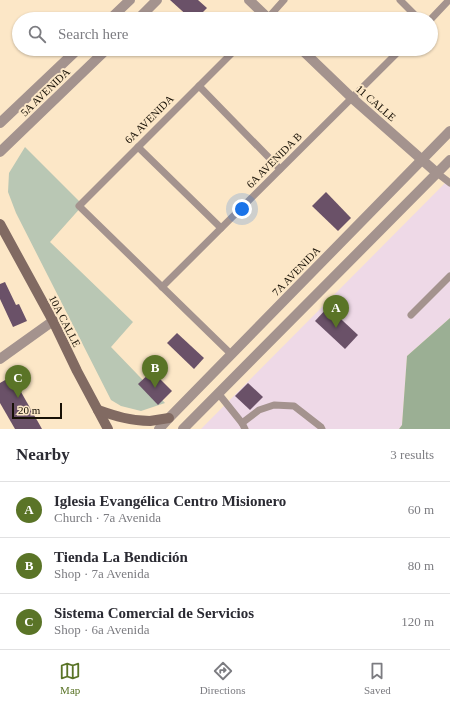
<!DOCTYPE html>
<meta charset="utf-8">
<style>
:root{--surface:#fff;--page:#f2f2f3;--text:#2b2b33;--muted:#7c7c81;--line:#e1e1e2;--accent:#5a7427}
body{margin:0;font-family:Georgia,serif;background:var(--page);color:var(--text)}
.scale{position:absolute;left:12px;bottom:10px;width:50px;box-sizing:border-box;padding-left:4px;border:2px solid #171005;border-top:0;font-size:11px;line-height:14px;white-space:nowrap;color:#171005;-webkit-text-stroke:3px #fce7c7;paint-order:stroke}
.you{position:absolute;left:242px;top:209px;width:14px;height:14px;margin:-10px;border:3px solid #fff;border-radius:50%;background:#1a73e8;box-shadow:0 0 0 6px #1a73e833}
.badge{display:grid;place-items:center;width:26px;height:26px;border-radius:50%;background:var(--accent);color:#fff;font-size:13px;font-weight:700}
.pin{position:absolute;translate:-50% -33px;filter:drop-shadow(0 1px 2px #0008)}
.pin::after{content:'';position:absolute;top:21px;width:14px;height:12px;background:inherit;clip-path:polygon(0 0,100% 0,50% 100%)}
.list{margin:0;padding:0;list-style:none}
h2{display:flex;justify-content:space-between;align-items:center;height:52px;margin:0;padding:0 16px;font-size:17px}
h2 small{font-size:13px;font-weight:400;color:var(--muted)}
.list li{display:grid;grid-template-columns:26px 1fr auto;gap:12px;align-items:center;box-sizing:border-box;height:56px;padding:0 16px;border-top:1px solid var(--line)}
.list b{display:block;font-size:15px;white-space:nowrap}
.list p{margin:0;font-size:13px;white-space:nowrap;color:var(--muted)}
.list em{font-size:13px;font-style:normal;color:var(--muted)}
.icon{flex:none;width:22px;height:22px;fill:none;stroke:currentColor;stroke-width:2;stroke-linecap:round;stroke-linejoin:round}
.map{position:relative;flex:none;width:450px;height:429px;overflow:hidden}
.search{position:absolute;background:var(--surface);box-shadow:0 1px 3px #0004;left:12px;right:12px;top:12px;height:44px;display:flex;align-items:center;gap:10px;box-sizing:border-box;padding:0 14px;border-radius:22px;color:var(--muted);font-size:15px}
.sheet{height:220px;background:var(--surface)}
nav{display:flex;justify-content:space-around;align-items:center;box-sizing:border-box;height:56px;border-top:1px solid var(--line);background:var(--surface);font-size:11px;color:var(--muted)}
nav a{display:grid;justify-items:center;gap:2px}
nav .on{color:var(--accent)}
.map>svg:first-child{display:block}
</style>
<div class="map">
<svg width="450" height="429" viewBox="0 0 450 429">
<rect width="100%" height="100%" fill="#fce7c7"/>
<polygon fill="#eed9e7" points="450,178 450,318 407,356 402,425 399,429 201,429"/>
<polygon fill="#b9c7b4" points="25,147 83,205 50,242 133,322 111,347 165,403 141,411 121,406 111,400 16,213 8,192 9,173"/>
<polygon fill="#9baf94" points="450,318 450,429 399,429 402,425 407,356"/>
<g fill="#6a5168">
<polygon points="170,0 198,0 207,8 196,19 191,19"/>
<polygon points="326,192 351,218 338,231 312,206"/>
<polygon points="5,282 16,305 19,304 27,321 13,327 0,299 0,284"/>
<polygon points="328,307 358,335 345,349 315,321"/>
<polygon points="177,333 204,358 194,369 167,343"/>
<polygon points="152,371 172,391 158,405 138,384"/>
<polygon points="12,376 42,429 15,429 0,403 0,383"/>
<polygon points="248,383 263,397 250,410 235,396"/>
</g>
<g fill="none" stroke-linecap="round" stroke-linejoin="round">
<g stroke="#a4938e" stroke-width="7">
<polyline points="400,0 419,19"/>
<polyline points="267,19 284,0"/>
<polyline points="431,19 449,0"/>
<polyline points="199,86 280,169"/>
<polyline points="138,147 221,228"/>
<polyline points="437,173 450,183"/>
<polyline points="162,287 401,49"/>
<polyline points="411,315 450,276"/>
<polyline points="231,354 79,206 236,49"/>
<polyline points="218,393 242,423 245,429"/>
<polyline points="242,423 259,410 274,405 294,406 321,427 322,429"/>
</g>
<g stroke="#a4938e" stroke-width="10">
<polyline points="249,0 269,19"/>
<polyline points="301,49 352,98 437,173"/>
<polyline points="0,359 53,321"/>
</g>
<g stroke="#a4938e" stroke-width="10">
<polyline points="110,19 130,0"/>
<polyline points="138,19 157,0"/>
<polyline points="0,123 78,49"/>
<polyline points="0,152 107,49"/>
<polyline points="159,429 169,418 450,131"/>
<polyline points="183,429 450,160"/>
</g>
<g stroke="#816a62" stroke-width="10">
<polyline points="0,224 53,321 77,371 108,429"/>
<path d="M98,410C115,416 131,421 150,421C156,420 163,419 169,418"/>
</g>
</g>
<g text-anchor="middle" stroke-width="4" stroke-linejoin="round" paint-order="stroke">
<g font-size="11" fill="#171005" stroke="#fce7c7">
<text transform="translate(45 92) rotate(-44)" y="4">5A AVENIDA</text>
<text transform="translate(376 103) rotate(41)" y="4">11 CALLE</text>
<text transform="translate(149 119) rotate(-45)" y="4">6A AVENIDA</text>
<text transform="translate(274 160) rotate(-45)" y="4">6A AVENIDA B</text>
<text transform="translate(296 271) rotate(-46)" y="4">7A AVENIDA</text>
<text transform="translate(65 321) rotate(63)" y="4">10A CALLE</text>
</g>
</g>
</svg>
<div class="scale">20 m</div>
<div class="you"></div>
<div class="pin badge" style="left:336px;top:328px">A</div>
<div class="pin badge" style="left:155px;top:388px">B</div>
<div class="pin badge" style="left:18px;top:398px">C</div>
<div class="search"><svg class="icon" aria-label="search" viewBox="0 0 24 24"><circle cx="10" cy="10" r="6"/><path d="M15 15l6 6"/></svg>Search here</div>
</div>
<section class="sheet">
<h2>Nearby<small>3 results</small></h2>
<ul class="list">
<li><span class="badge">A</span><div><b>Iglesia Evangélica Centro Misionero</b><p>Church · 7a Avenida</p></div><em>60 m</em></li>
<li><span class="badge">B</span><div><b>Tienda La Bendición</b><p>Shop · 7a Avenida</p></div><em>80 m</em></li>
<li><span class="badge">C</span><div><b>Sistema Comercial de Servicios</b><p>Shop · 6a Avenida</p></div><em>120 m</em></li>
</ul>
</section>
<nav>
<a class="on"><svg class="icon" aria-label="map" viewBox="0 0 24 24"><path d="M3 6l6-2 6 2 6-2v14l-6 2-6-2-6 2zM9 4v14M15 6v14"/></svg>Map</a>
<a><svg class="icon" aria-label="directions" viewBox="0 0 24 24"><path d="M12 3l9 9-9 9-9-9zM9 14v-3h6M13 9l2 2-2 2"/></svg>Directions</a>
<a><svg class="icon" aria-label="saved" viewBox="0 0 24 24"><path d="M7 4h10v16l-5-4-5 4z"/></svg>Saved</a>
</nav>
